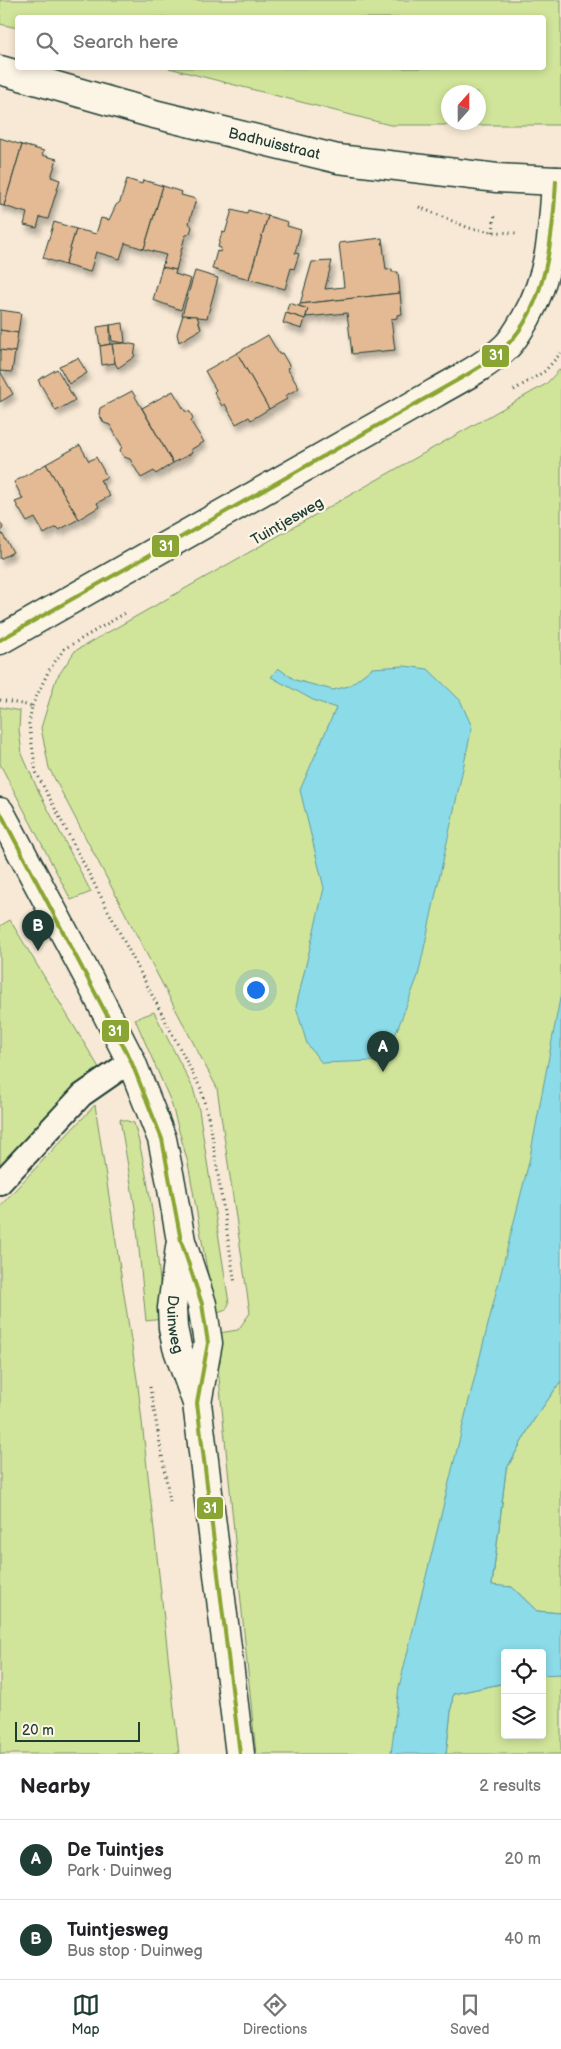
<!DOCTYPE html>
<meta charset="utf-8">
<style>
:root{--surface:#fff;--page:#f6f6f6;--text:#202124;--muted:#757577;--line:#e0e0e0;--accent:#1f3d34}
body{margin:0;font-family:"Balsamiq Sans",sans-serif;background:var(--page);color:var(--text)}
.controls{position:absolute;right:15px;bottom:15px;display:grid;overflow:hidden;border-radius:5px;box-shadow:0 2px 8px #0003}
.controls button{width:45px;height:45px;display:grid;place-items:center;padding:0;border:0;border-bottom:1px solid var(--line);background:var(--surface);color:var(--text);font:25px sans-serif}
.compass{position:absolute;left:441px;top:85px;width:45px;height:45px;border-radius:50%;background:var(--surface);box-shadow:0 2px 8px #0003;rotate:21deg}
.scale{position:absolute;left:15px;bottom:12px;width:125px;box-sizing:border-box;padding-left:5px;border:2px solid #1f3d34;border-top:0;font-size:14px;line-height:18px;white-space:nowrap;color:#1f3d34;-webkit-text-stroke:4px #fcf5e5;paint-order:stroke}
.you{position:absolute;left:255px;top:989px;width:18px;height:18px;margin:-12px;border:4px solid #fff;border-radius:50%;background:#1a73e8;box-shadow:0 0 0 8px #1a73e833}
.badge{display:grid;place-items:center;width:32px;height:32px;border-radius:50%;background:var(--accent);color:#fff;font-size:16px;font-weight:700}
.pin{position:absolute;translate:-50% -41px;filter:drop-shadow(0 1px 2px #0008)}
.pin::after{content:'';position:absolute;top:26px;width:18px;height:15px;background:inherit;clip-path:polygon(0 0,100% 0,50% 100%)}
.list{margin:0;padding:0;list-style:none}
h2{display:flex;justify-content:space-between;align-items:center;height:65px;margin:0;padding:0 20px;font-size:21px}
h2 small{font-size:16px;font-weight:400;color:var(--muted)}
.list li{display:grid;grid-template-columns:32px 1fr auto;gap:15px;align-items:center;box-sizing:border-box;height:80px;padding:0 20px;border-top:1px solid var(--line)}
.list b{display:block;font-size:19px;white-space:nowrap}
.list p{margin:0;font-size:16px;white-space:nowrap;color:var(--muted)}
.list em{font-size:16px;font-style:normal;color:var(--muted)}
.icon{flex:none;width:28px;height:28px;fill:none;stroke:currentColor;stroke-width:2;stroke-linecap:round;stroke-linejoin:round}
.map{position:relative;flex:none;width:561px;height:1754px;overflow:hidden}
.search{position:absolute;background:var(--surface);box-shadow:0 2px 8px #0003;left:15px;right:15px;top:15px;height:55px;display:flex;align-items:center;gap:12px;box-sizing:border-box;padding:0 18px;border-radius:5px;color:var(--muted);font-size:19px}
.sheet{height:225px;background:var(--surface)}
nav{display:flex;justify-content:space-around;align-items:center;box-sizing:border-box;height:70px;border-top:1px solid var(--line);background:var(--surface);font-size:14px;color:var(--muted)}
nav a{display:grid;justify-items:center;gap:2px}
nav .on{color:var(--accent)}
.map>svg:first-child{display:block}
</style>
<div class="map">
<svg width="561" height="1754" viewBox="0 0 561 1754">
<defs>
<filter id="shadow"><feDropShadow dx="3" dy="5.5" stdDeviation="2.5" flood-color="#0004"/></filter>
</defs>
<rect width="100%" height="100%" fill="#f7e9d5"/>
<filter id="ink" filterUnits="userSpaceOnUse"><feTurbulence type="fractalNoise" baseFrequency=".02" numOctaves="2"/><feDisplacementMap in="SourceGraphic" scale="10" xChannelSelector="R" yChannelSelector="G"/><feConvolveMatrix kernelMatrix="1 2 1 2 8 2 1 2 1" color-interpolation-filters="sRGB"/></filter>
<g filter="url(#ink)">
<g fill="#d0e59a" stroke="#789167" fill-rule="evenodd">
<path d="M0,0H561V125H390L169,68H544V18H18L17,28L0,24ZM448,92H478V122H448Z"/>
<polygon points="561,368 561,1056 396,1754 256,1754 218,1368 219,1333 238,1330 250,1313 217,1088 49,768 41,728 56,679 75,651 546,384"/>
<polygon points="0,707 20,711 19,730 22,754 37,788 91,892 71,900 0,764"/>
<polygon points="10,920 101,1071 0,1171 0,926"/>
<polygon points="154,1012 193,1088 199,1110 229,1303 226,1310 215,1314 188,1163 171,1102 135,1019"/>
<polygon points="95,1105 138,1386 179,1754 0,1754 0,1206"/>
<path d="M120,1119L134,1123C152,1188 158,1253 163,1319L146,1321L135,1208Z"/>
<polygon points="561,1381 561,1613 537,1611 512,1587 492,1586 506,1470 533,1421"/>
<polygon points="552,1673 561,1674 561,1754 446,1754 453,1694 505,1683 505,1735 542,1735 542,1675"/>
</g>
<g fill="#8cdbe9" stroke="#609ca1">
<polygon points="404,666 428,669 460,700 472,727 418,976 394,1038 375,1061 322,1063 307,1044 296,1007 324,888 300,790 336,708 313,700 271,677 278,668 295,680 333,690 349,686 372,668"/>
<polygon points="561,993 561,1381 533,1421 506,1470 492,1585 512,1587 537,1611 561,1613 561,1674 542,1675 542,1653 505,1653 505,1683 453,1694 446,1754 391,1754 399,1687 472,1388 529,1162"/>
</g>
<g fill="#e4ba94" stroke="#1f3d34" filter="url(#shadow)">
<polygon points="0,138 22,145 4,206 0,205"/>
<polygon points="22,145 44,151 42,155 57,159 51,177 60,180 48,219 40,217 37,228 24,225 27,213 4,206"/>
<polygon points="127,179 142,184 143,180 163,186 144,249 125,243 120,259 96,252 90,272 65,265 76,229 96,234 101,218 109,220 116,205 120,202"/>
<polygon points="163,186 182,192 181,195 196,199 189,223 192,227 190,233 185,236 176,270 162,267 166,255 144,249"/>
<polygon points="232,210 247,214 248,210 268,216 249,279 212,269 217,251 220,252 221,248 218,247 222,232 225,233"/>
<polygon points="268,216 288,222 287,226 301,230 295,253 299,254 294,269 291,268 285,289 249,279"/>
<polygon points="54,222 76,229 65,265 43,258"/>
<polygon points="382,238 386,270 392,269 392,272 398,272 400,293 300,304 312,262 332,261 325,289 344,287 339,243"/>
<polygon points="162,267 176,270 175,274 191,279 181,310 153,300"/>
<polygon points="195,271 218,278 207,318 182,315"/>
<polygon points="400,293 402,314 397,315 397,318 391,319 395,350 352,354 347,313 306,317 308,309 299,306 300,304"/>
<polygon points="289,303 308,309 305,319 286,313"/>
<polygon points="0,310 21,313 18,333 0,330"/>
<polygon points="286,313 305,319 302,329 283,323"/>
<polygon points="183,315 197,316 201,329 179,342 177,334"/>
<polygon points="123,323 125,343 112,341 110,325"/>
<polygon points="110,325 110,344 100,346 97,327"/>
<polygon points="0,330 18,333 15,352 0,350"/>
<polygon points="268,335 279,354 282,353 290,367 287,368 299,388 285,396 287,399 269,409 237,353"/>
<polygon points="125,343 136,345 134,357 118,368 115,363 112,344"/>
<polygon points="112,344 115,363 102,365 100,346"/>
<polygon points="0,350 15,352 12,372 0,371"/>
<polygon points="237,353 269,409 251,420 249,417 236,424 225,404 222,406 214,392 216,390 205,371"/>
<polygon points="78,358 87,373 69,384 59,366"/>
<polygon points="57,369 75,400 56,411 38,380"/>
<polygon points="0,371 13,394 0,402"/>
<polygon points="132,391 173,463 156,474 154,471 141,478 130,459 124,457 120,451 122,446 110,425 104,423 99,414 100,408"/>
<polygon points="173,391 185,411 190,412 193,418 191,422 204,442 190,450 192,453 173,463 142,408"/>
<polygon points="80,445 89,461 96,457 107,477 100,480 110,496 97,503 99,507 79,519 46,464"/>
<polygon points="46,464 79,519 59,530 56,527 44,534 35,518 27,522 15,502 23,499 14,482"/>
<polygon points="0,522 3,527 1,532 13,552 0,559"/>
</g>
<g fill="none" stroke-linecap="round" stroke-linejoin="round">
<defs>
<polyline id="service" points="0,1183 82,1095 131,1061"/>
<g id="minor">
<path id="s1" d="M0,70L154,114L338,159L497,178L556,181"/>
</g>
<g id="tertiary">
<path d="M0,640L435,393C459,379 486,366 506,347C514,339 520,328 526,318C551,274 553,231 556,181H561"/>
<polyline points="0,812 89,979 131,1061 162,1139 171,1183 181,1241 202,1304 208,1343 197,1403"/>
<path id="s2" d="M180,1247L172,1308L173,1328L177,1347L197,1403L240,1754"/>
</g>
</defs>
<use href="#service" stroke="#1f3d34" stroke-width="26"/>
<use href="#minor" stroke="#1f3d34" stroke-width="31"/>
<use href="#tertiary" stroke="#1f3d34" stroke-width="31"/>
<g stroke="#1f3d34" stroke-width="3" stroke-dasharray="1 4" stroke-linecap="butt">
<polyline points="419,207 469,228 493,232 516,233"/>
<polyline points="493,232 495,213"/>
<polyline points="514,390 545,371 561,353"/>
<polyline points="0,700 32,706 29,724 36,772 201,1089 211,1129 235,1284"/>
<polyline points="32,706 49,670 64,649 127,612"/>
<polyline points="150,1387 170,1501"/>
</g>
<use href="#service" stroke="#fcf5e5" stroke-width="22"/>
<use href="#minor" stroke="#fcf5e5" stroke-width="28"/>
<use href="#tertiary" stroke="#fcf5e5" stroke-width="28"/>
<defs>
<g id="bus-1">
<path d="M0,640L463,377C478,368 494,359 506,346C547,306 553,235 556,181"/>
<polyline points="0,812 131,1061 162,1139 181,1241 202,1304 208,1343 197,1403 240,1754"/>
</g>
</defs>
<use href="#bus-1" stroke="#fcf5e5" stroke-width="8"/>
<use href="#bus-1" stroke="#8aa533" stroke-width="4"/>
</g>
</g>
<g text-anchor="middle" stroke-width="4.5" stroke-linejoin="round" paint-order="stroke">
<g font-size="15" fill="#1f3d34" stroke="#fcf5e5">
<text dy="5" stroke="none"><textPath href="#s1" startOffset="284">Badhuisstraat</textPath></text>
<text transform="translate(287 521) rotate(-30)" y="5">Tuintjesweg</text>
<text dy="5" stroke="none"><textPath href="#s2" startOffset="78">Duinweg</textPath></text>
</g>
</g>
<g stroke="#fcf5e5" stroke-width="2">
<rect x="481" y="344" width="29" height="24" rx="5" fill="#8aa533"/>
<rect x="151" y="534" width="29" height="24" rx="5" fill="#8aa533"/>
<rect x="101" y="1019" width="29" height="24" rx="5" fill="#8aa533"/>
<rect x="196" y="1496" width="28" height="24" rx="5" fill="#8aa533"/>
</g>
<g font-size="14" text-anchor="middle" font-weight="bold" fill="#fff">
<text x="496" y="360">31</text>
<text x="166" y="551">31</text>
<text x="115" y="1036">31</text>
<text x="210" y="1513">31</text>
</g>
</svg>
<div class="controls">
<button><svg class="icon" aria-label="locate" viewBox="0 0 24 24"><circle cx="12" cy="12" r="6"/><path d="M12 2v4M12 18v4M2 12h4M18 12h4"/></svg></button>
<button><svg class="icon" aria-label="layers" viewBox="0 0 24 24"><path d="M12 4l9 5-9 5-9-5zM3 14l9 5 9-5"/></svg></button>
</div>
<svg class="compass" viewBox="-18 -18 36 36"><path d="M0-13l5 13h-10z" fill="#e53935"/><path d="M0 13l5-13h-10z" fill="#757577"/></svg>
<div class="scale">20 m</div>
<div class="you"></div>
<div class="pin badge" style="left:383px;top:1072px">A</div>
<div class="pin badge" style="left:38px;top:951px">B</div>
<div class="search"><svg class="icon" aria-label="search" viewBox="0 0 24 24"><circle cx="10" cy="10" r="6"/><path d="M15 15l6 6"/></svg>Search here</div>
</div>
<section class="sheet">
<h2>Nearby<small>2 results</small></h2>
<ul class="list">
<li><span class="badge">A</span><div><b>De Tuintjes</b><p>Park · Duinweg</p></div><em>20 m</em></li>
<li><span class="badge">B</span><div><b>Tuintjesweg</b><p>Bus stop · Duinweg</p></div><em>40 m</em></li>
</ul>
</section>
<nav>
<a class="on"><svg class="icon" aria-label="map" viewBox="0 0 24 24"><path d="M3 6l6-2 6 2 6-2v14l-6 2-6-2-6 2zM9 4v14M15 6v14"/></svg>Map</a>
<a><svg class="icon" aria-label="directions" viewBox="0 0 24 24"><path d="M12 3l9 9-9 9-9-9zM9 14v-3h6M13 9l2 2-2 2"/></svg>Directions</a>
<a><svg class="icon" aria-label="saved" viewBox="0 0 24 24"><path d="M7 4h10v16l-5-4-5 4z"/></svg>Saved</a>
</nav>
